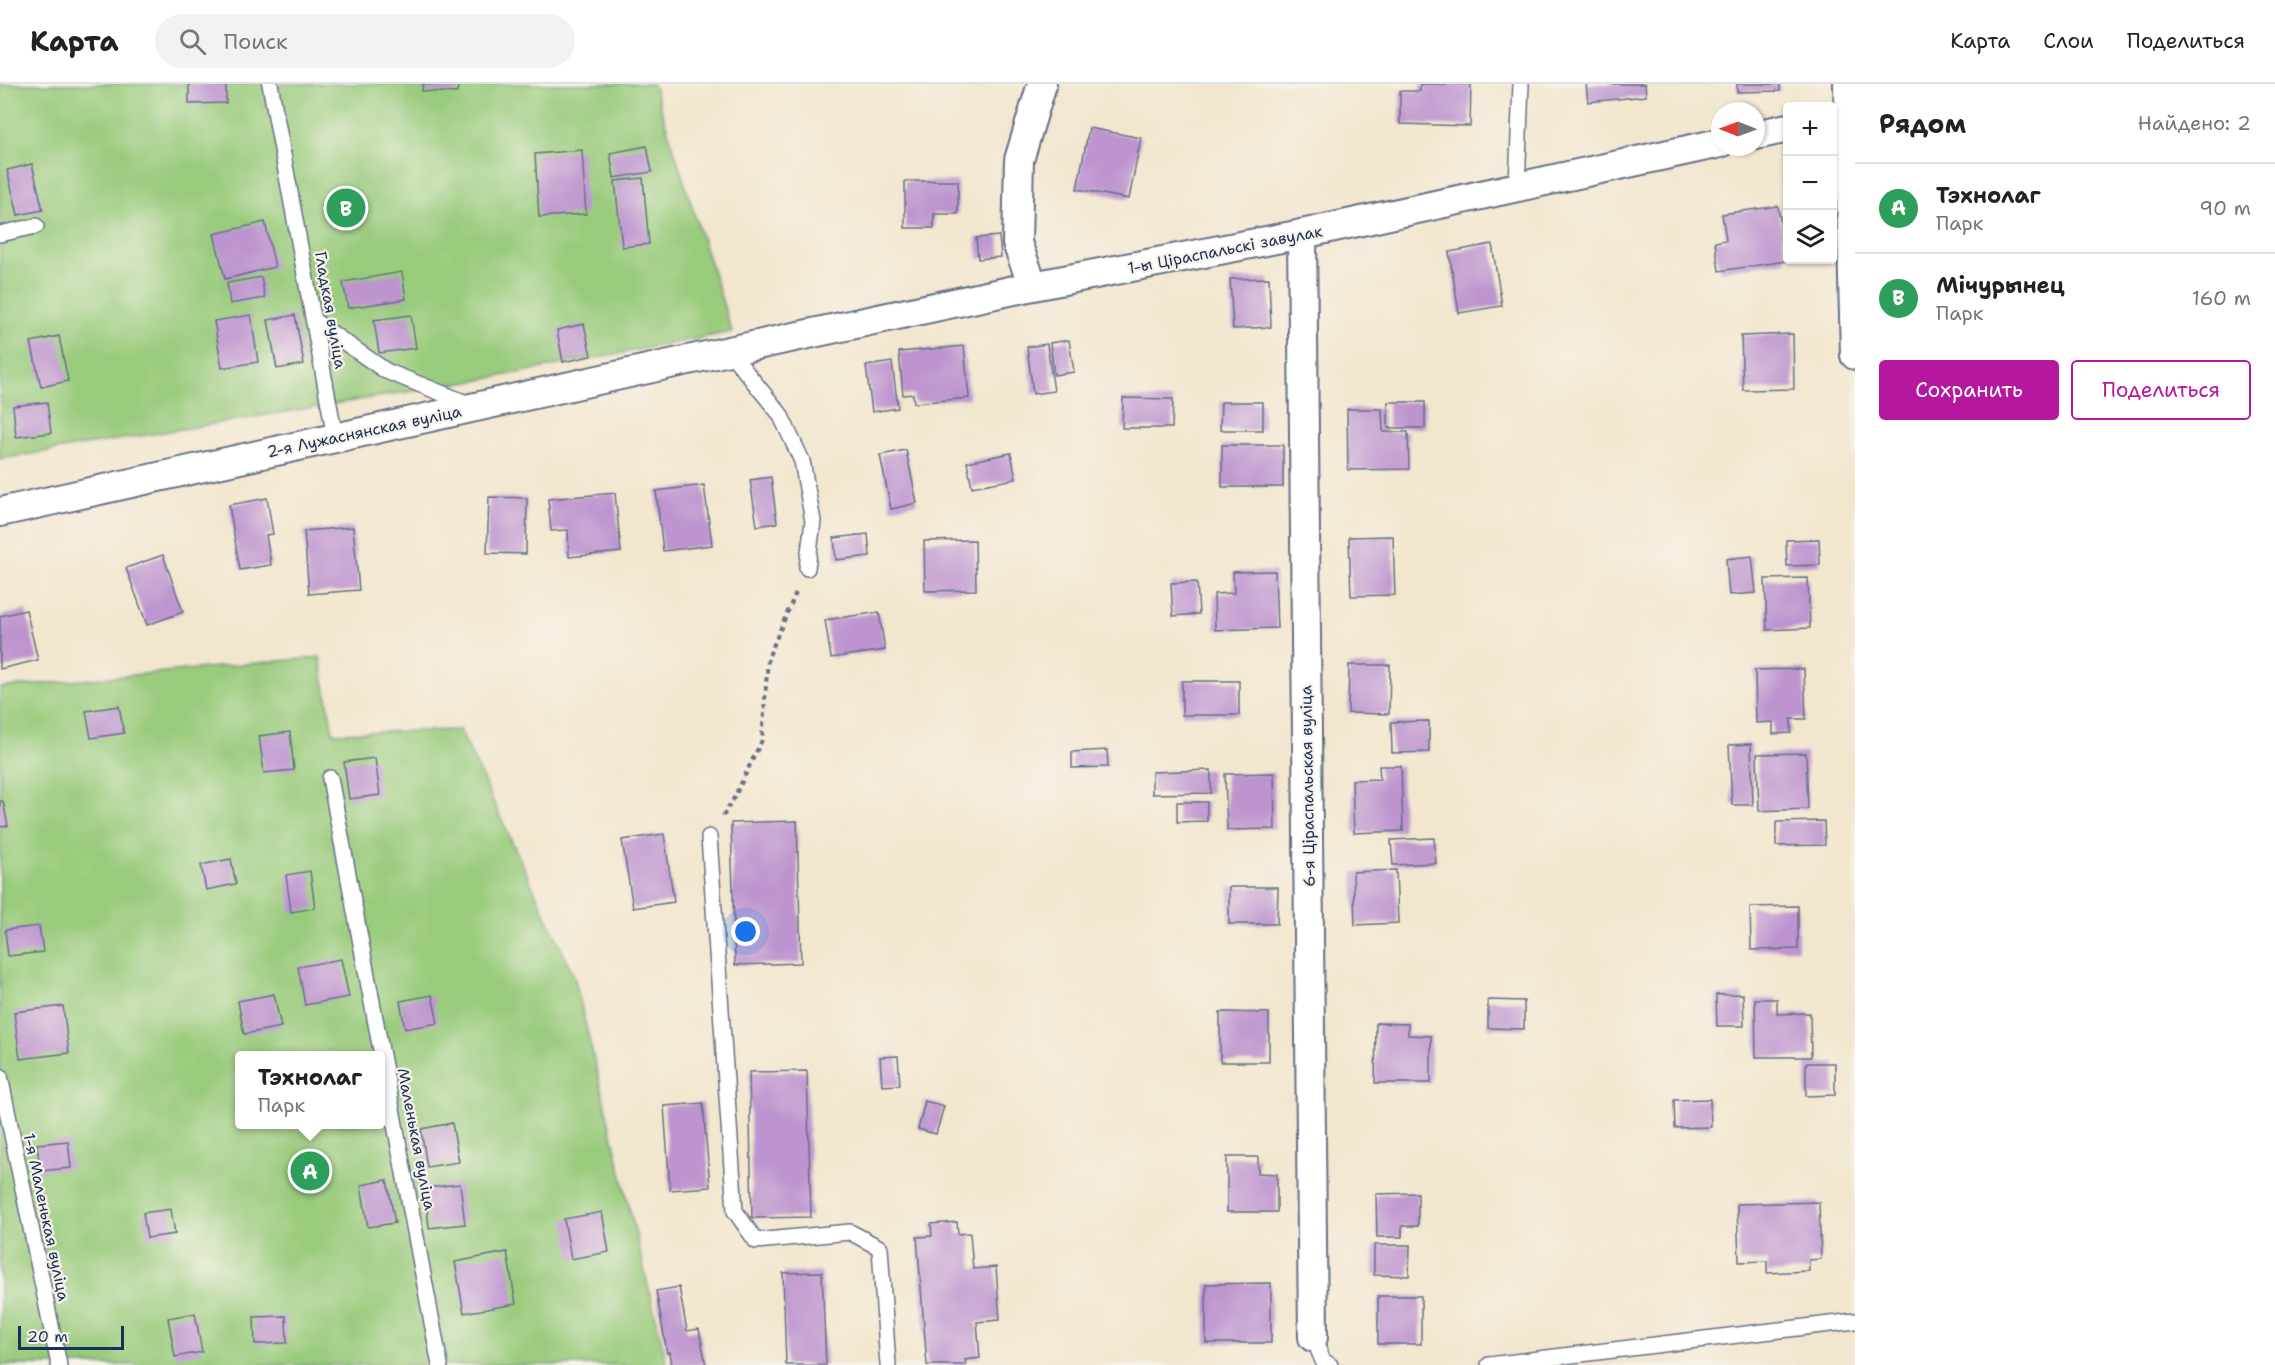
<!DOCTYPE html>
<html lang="ru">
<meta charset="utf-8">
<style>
:root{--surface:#fff;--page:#f2f2f2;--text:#222;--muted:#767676;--line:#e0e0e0;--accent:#b5179e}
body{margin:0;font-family:"Shantell Sans",sans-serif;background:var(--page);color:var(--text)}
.controls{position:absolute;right:18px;top:18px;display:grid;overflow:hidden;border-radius:6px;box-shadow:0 2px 4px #0004}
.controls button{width:54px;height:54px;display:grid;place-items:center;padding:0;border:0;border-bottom:2px solid var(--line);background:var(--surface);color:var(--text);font:30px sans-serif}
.compass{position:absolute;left:1711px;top:18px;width:54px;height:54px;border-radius:50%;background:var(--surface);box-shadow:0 2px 4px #0004;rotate:271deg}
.scale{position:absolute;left:18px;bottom:15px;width:106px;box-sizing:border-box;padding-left:6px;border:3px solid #1b2f5e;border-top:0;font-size:16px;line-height:21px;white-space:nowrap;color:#1b2f5e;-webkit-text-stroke:4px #f7f3e8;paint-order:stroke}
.you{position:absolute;left:746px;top:848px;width:21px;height:21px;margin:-15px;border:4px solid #fff;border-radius:50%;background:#1a73e8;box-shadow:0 0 0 9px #1a73e833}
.badge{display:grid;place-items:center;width:39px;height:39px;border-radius:50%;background:var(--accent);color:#fff;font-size:20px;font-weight:700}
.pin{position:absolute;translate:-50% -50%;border:3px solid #fff;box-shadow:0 2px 6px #0006}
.popup{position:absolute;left:235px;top:967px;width:150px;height:78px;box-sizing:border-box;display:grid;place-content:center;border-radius:6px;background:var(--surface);filter:drop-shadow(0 2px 4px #0005);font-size:20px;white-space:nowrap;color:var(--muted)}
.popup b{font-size:22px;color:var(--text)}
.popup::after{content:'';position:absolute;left:50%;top:100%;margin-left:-12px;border:12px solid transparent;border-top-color:var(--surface)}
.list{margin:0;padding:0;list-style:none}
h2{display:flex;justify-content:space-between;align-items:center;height:78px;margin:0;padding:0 24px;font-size:26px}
h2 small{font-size:20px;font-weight:400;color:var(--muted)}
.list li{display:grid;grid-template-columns:39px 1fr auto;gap:18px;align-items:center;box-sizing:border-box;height:90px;padding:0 24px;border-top:2px solid var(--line)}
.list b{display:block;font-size:22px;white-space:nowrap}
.list p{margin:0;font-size:20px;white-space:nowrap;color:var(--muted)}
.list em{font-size:20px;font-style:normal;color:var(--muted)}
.actions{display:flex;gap:12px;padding:18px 24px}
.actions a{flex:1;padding:14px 0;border:2px solid var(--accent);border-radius:6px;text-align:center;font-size:21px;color:var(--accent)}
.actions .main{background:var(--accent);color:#fff}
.icon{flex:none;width:33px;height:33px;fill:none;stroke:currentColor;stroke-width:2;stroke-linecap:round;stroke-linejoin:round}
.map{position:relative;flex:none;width:1855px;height:1281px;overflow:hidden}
header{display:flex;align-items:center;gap:36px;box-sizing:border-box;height:84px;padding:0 30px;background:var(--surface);border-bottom:2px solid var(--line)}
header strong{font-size:28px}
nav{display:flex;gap:33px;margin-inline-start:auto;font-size:21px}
.search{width:420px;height:54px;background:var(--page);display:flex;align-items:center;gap:15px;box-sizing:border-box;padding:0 21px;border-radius:33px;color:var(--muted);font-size:22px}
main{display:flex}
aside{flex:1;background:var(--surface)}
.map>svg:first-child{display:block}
</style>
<header>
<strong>Карта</strong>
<div class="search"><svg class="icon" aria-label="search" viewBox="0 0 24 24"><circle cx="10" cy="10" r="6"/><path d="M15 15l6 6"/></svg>Поиск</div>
<nav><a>Карта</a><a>Слои</a><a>Поделиться</a></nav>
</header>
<main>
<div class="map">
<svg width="1855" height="1281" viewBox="0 0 1855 1281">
<rect width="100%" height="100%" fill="#f7f3e8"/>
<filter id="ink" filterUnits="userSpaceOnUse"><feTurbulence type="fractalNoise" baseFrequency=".0167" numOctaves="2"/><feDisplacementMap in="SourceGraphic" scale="12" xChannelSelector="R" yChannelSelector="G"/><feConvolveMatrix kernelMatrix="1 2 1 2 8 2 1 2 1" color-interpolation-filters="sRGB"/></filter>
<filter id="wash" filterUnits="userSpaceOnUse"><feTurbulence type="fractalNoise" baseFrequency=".008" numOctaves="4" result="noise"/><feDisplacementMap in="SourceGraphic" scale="24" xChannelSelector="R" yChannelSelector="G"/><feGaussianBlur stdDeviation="1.35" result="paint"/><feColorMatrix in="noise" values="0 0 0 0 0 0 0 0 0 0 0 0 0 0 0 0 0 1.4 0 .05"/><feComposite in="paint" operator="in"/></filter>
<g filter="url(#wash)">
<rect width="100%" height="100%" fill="#f2e6ce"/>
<g fill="#99cb7b" stroke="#5a7d6c" stroke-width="1.5" fill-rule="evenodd">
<polygon points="0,0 653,0 732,248 480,296 0,375"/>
<path d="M320,573L333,649L460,646L574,892L667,1281H0V604ZM240,972H380V1040H240Z"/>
</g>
<g id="blocks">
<g fill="#bd94cf">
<polygon points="189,0 226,0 226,19 189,20"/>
<polygon points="423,0 458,0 457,9 422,7"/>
<polygon points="1420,0 1471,0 1470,42 1400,40 1400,7 1420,7"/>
<polygon points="1586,0 1645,0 1646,12 1588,18"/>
<polygon points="1737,0 1780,0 1780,7 1737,8"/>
<polygon points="1089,44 1141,54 1129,115 1077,105"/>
<polygon points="647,62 652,88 614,94 610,69"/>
<polygon points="582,66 586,130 539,133 535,70"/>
<polygon points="32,80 43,126 18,131 7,86"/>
<polygon points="643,94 649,160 622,163 615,97"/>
<polygon points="905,97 958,97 958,130 934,130 934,144 905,144"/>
<polygon points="1778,122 1786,177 1719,187 1715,158 1726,156 1722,130"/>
<polygon points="265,138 275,183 225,195 214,150"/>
<polygon points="999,152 1001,173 978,175 976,154"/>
<polygon points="1492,160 1502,222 1459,229 1449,168"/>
<polygon points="402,188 406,215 348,224 343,198"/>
<polygon points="261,193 265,214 230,220 227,199"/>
<polygon points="1269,194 1271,243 1233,245 1230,195"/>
<polygon points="251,231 258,278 222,284 214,237"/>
<polygon points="295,231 304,280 277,285 268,236"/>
<polygon points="411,231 416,264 379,269 374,236"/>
<polygon points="584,240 591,272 563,278 557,246"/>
<polygon points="1793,250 1794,305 1743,306 1741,252"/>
<polygon points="59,252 68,297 41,303 31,258"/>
<polygon points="1069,256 1074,288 1054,291 1050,259"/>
<polygon points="1047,260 1054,307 1033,310 1027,263"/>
<polygon points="964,262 969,314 914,319 913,310 903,311 899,268"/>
<polygon points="892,278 898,324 872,328 866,282"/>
<polygon points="1123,314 1173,315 1172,344 1122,344"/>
<polygon points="47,318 51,349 16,353 13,322"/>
<polygon points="1221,318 1263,318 1263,346 1220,346"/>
<rect x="1388" y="318" width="37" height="26"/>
<polygon points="1347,325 1382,325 1383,348 1408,348 1409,385 1348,386"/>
<rect x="1222" y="361" width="61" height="42"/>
<polygon points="906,366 917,419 891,425 880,371"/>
<polygon points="1011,369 1016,395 972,403 967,378"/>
<polygon points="771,393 777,439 757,442 750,396"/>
<polygon points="704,401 712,461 663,467 656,407"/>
<polygon points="615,409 621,468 569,473 568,446 551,447 548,415"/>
<polygon points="489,413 527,414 526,470 487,469"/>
<polygon points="267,414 273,450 266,451 271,481 240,486 229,421"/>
<polygon points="353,443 359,506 309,510 304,447"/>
<polygon points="868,450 870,472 836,476 834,454"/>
<polygon points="1393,452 1395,511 1351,512 1349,453"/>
<polygon points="1819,455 1820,481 1787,482 1786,456"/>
<polygon points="975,456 976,506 925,507 924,457"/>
<polygon points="163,471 183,528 147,541 126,484"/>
<polygon points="1752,472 1756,509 1729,511 1726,475"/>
<polygon points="1275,487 1277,544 1215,546 1214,510 1234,509 1233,488"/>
<polygon points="1808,494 1810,544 1767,546 1765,495"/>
<polygon points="1197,498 1199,530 1173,532 1171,499"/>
<polygon points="26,526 38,576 0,585 0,532"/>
<polygon points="879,528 885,566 831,574 825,536"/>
<polygon points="1349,581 1390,581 1389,630 1348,629"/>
<polygon points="1804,585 1806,635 1791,635 1791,649 1773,650 1773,638 1756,639 1755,586"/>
<rect x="1182" y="597" width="57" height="34"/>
<polygon points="119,622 124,649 91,654 86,627"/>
<polygon points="1429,637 1429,668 1392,669 1391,638"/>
<polygon points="290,648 294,686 264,689 259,652"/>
<polygon points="1751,660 1753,721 1732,721 1729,661"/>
<polygon points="1107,666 1108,683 1072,684 1072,668"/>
<polygon points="1806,669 1808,725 1759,727 1757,670"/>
<polygon points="375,674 380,711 349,715 344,678"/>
<polygon points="1379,682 1401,682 1403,747 1354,749 1352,696 1380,695"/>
<polygon points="1211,686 1211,709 1152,710 1152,688"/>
<polygon points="1274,689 1275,745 1227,746 1225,690"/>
<polygon points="0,717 3,717 8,742 0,743"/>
<polygon points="1177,718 1207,718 1207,737 1177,738"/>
<polygon points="797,737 801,879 735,881 731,739"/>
<polygon points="1824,737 1825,761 1776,762 1776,738"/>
<polygon points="664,750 674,818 633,824 622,756"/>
<polygon points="1434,754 1436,779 1393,781 1391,756"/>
<polygon points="231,775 236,800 206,806 201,781"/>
<polygon points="1396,786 1398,839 1355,841 1353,788"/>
<polygon points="310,787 315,824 291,828 286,791"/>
<polygon points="1229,803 1278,803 1277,840 1229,840"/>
<polygon points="1798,822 1798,865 1751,866 1750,823"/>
<polygon points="39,842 43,868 8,872 5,846"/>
<polygon points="341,875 349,913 305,921 298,883"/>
<polygon points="274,910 281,943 244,950 238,917"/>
<polygon points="1743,910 1744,942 1717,942 1716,911"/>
<polygon points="432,911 438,939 405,945 400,917"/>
<polygon points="1755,915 1777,915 1777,930 1810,929 1811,973 1756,973"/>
<polygon points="1488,916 1524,917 1524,945 1488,944"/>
<polygon points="63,922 69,969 20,975 14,928"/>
<polygon points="1220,928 1269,929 1269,978 1220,978"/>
<polygon points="1376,939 1408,940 1408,951 1431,952 1431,999 1375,999"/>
<polygon points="898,972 900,1001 882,1002 880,973"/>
<polygon points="1806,979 1835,979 1835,1011 1806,1012"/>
<polygon points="807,987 811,1133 752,1134 749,988"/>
<polygon points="1710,1015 1711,1043 1675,1044 1674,1016"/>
<polygon points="925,1017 944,1022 936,1050 918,1045"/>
<polygon points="703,1019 710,1103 670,1106 664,1022"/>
<polygon points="452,1039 459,1078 427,1083 421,1045"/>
<polygon points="68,1057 71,1084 40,1087 37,1060"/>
<polygon points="1227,1073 1258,1073 1258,1089 1277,1090 1277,1128 1227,1128"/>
<polygon points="387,1096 395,1139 368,1143 361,1101"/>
<polygon points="460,1100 465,1140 429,1144 425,1104"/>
<polygon points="1418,1109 1418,1142 1402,1142 1402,1153 1377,1153 1376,1110"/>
<polygon points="1819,1118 1821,1175 1809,1176 1809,1187 1767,1189 1767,1177 1739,1178 1737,1120"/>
<polygon points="171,1125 175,1150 147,1154 143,1129"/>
<polygon points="602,1128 609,1168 571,1175 564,1135"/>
<polygon points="957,1138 958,1150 970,1149 973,1185 996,1183 1000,1236 977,1238 980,1274 965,1276 966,1281 927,1281 917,1153 932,1152 931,1140"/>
<polygon points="1374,1161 1410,1161 1409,1192 1374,1191"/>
<polygon points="507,1168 516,1220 464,1229 455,1178"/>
<polygon points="822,1188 826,1281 786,1281 783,1189"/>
<polygon points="1271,1199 1271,1259 1206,1259 1206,1200"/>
<polygon points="679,1203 687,1247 699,1245 706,1281 672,1281 670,1268 667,1269 656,1207"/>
<rect x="1378" y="1212" width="43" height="48"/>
<polygon points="195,1229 202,1268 175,1273 168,1234"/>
<polygon points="286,1232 287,1259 255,1260 254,1233"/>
</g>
</g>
</g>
<g filter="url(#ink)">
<use href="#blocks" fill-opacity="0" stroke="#666f85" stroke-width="1.5"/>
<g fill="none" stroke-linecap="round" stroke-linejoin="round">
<defs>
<g id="service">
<polyline points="270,0 335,353"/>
<polyline points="1517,102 1521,0"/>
<polyline points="0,150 36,142"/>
<polyline points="314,237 386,287 469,320"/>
<polyline points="729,267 780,330 802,377 813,437 807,484"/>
<polyline points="330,694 440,1281"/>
<polyline points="709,753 735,1127 756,1157 850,1148 880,1164 888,1281"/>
<polyline points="0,992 59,1281"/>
<polyline points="1313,1253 1323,1277 1330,1281"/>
<polyline points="1489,1281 1855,1237"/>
</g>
<g id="minor">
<polyline points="1848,0 1855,271"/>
<polyline points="1756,51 1788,44"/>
<polyline points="1302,150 1313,1253"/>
<polyline points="1033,202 1017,159 1019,76 1042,0"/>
<polyline points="0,428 729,267 1033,202 1302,150 1720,59"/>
</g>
</defs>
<use href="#service" stroke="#666f85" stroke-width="18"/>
<use href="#minor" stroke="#666f85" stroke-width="32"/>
<polyline stroke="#666f85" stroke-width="4" stroke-dasharray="4.5 4.5" stroke-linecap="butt" points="723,732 734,714 762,656 768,574 797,506"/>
<use href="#service" stroke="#fff" stroke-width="15"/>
<use href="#minor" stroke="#fff" stroke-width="28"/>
</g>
</g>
<g text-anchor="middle" stroke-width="4.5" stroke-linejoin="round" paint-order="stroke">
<g font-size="16" fill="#1b2f5e" stroke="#f7f3e8">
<text transform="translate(1225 165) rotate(-11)" y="6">1-ы Ціраспальскі завулак</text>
<text transform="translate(331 226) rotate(80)" y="6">Гладкая вуліца</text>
<text transform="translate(364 347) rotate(-12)" y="6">2-я Лужаснянская вуліца</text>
<text transform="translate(1307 702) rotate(-91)" y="6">6-я Ціраспальская вуліца</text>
<text transform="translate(417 1055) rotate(79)" y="6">Маленькая вуліца</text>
<text transform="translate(47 1133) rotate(78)" y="6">1-я Маленькая вуліца</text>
</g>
</g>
</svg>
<div class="controls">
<button>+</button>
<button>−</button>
<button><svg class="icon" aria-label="layers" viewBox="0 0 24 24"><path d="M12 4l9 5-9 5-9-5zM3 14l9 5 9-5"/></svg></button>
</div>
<svg class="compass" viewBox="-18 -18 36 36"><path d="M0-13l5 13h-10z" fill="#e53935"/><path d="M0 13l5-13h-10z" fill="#767676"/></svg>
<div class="scale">20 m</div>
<div class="you"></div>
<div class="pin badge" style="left:310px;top:1087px;background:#2e9e5b">A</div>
<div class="popup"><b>Тэхнолаг</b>Парк</div>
<div class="pin badge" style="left:346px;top:124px;background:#2e9e5b">B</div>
</div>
<aside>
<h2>Рядом<small>Найдено: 2</small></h2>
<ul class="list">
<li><span class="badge" style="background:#2e9e5b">A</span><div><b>Тэхнолаг</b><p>Парк</p></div><em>90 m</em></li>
<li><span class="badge" style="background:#2e9e5b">B</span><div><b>Мічурынец</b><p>Парк</p></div><em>160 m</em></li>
</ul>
<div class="actions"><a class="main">Сохранить</a><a>Поделиться</a></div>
</aside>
</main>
